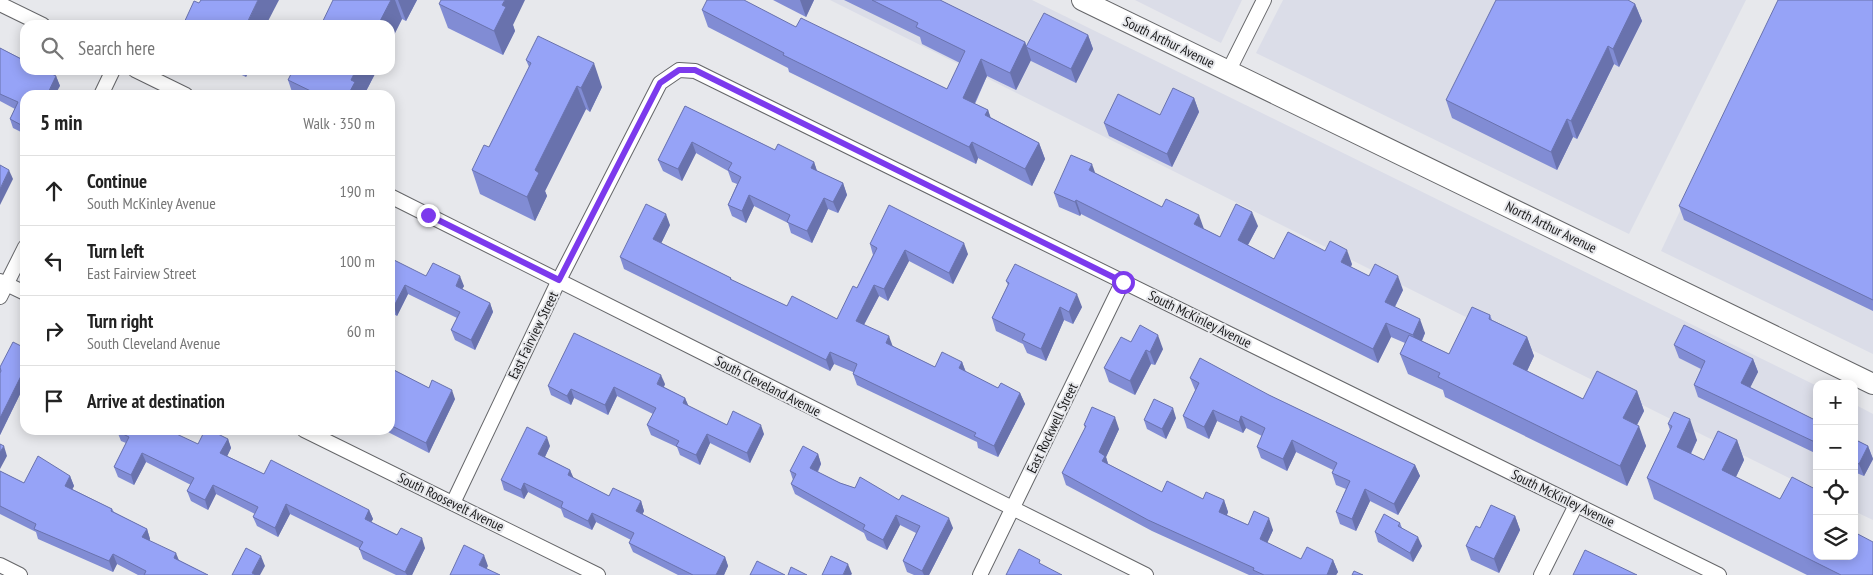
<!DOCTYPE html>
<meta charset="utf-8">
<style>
:root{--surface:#fff;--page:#f2f2f2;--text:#222;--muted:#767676;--line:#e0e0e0}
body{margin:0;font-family:"PT Sans Narrow",sans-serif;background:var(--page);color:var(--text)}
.controls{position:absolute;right:15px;bottom:15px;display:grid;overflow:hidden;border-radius:10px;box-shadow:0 2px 12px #0003}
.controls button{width:45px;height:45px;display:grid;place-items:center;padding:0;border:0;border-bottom:1px solid var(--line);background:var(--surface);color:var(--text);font:25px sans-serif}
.stop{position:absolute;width:15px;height:15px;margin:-11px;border:4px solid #7c3aed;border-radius:50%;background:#fff}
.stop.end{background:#7c3aed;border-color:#fff;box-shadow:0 1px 5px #0008}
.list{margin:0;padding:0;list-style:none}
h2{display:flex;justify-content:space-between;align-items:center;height:65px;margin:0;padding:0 20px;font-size:21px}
h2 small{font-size:16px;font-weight:400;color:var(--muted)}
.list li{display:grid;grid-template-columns:32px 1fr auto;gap:15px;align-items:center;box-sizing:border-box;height:70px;padding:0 20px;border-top:1px solid var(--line)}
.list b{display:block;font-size:19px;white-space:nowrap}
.list p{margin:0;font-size:16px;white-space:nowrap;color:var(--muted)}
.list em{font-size:16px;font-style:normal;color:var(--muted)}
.icon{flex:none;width:28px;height:28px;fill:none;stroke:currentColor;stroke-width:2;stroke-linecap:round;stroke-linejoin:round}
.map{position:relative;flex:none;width:1873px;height:575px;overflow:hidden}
.search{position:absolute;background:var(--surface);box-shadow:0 2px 12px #0003;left:20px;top:20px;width:375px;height:55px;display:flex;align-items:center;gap:12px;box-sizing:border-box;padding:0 18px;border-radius:15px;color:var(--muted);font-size:19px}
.panel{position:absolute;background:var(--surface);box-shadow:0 2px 12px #0003;left:20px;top:90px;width:375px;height:345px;border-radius:15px}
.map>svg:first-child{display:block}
</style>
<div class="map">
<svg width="1873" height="575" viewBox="0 0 1873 575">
<rect width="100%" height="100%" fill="#e7e8ec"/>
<g fill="#dbdde8">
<polygon points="830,0 1032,0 1817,386 1817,492"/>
<polygon points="1135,0 1242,0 1221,43"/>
<polygon points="1283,0 1746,0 1629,234 1256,53"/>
<polygon points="1780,0 1873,0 1873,354 1661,251"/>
<polygon points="1854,404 1873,414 1873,520 1854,511"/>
</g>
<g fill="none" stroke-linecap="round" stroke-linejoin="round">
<defs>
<g id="street">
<polyline points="0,4 43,25"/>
<polyline points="135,70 186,95"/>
<polyline points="1228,72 1264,0"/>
<polyline points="101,95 113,70"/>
<polyline points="390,196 1146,575"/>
<polyline points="0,281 25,293"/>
<polyline points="0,297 25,247"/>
<polyline points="304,430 598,575"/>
<polyline points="453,503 559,280 660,83 679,70 695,71 1719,575"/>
<polyline points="0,565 20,575"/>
<polyline points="980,575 1123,281"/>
<polyline points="1541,575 1576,505"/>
</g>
<polyline id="secondary" points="1082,0 1873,384"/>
</defs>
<use href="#street" stroke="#656669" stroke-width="16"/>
<use href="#secondary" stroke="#656669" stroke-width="22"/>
<use href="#street" stroke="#fff" stroke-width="14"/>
<use href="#secondary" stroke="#fff" stroke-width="20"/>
</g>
<g fill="#818cd4">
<polygon points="333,0 417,0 406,21 402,19 390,43 390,25"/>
<polygon points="773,0 814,0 806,17"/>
<polygon points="844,0 940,0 1025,42 1027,47 1088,35 1093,49 1076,83 1031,61 1031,60 1016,90 987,76 975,104 988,110 990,117 1039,143 1045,159 1032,186 978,158 976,164 789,72 788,68 708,27 702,10 796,27 947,89 960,63 922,44 920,37"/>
<polygon points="1873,0 1873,311 1684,220 1679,206"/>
<polygon points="439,4 513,25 515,31 503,55 448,28"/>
<polygon points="1635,4 1642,21 1619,67 1614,64 1577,139 1573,137 1557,170 1452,118 1446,100"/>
<polygon points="0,48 56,76 60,86 25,95 25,134 13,128 10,119 15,109 0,101"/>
<polygon points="526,60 602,87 590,112 586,109 545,191 547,196 535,221 480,194 472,170 489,147 529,67"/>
<polygon points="231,70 249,70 246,77"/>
<polygon points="293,70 377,70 364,95 293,95 288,80"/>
<polygon points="1194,98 1199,112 1172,167 1109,136 1104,123 1160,115"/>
<polygon points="685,106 775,150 814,162 817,171 843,183 847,195 838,213 828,209 812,243 791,233 788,223 754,206 746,223 732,216 728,205 737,184 732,182 728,171 696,153 682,181 663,171 658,160"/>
<polygon points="1095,173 1220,237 1258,226 1248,245 1274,259 1352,264 1351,267 1369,276 1403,290 1395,307 1425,333 1422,341 1449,354 1490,315 1492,320 1527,337 1534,356 1527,371 1583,399 1637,391 1644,411 1637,425 1646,446 1627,486 1445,397 1443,390 1408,374 1400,354 1405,343 1391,337 1378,363 1081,214 1080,216 1059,207 1054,193"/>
<polygon points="670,225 661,243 731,278 732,280 787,306 837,319 857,288 873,255 870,244 968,254 953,284 909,261 888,301 879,296 864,325 892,346 935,367 962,362 966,372 998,388 1020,393 1025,404 998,457 978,448 977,442 857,385 853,374 853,372 834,364 830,371 624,269 620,257"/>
<polygon points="390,263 426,276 464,286 462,289 490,303 493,312 475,350 455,340 451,330 457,318 408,294 397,316 390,312"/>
<polygon points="1006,281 1082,307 1073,324 1064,320 1046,361 1027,353 1023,344 996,331 992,318 1008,285"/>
<polygon points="1131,342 1163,349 1155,365 1151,364 1135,395 1109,382 1104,368"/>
<polygon points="1674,345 1753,359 1758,372 1750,387 1817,421 1817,454 1698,397 1694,385 1701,369 1679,358"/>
<polygon points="25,348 25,384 0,435 0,367"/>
<polygon points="390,368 429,388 455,399 429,453 384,430 390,430"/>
<polygon points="1190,378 1269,395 1415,465 1420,476 1398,515 1370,501 1356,531 1340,524 1336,512 1346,489 1336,485 1332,473 1333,470 1296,452 1287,471 1261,458 1257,447 1262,436 1246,428 1243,433 1217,421 1209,439 1187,428 1183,416 1195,391 1195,390"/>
<polygon points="665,384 664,387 685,398 688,406 727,425 764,434 750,463 710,443 700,465 680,455 677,447 651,435 647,425 653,414 617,396 608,415 574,398 571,405 551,395 548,386"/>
<polygon points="1176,418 1166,439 1147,429 1144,420"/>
<polygon points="1668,424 1697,440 1691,454 1704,460 1737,440 1744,460 1736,477 1817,556 1873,575 1807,575 1654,499 1647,478 1670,430"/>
<polygon points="1084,425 1119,429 1106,457 1108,464 1162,492 1203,499 1224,500 1228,512 1227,515 1248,525 1273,530 1267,543 1301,559 1333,560 1338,572 1336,575 1249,575 1152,531 1066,485 1062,473 1085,428"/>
<polygon points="117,431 198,444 228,439 231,448 227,456 264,474 369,510 373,519 371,522 425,548 412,575 396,575 363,559 359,548 290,514 278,537 257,526 253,517 255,514 216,494 208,510 191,501 187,491 191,485 146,462 134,485 118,477 114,467 126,443 121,441"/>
<polygon points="1854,439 1868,446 1873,459 1864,476 1854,472"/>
<polygon points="550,446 545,457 570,470 573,478 609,496 641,501 644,511 642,515 725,557 728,566 724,575 678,575 633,552 629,543 631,540 596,522 592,530 564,517 561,509 528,492 524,499 504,490 501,480"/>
<polygon points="818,454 821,464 818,472 840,483 855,488 899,500 953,528 929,575 914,575 907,572 903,561 916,533 900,525 887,550 867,540 864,533 795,494 791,484 793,480 790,471"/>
<polygon points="0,471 24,483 70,476 74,486 72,489 112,509 114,512 147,529 150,539 149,541 179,560 208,575 138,575 117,564 113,572 38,539 36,532 0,514"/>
<polygon points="1515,516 1520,530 1499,573 1471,560 1466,546 1480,528"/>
<polygon points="1400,523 1402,528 1422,546 1413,562 1378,542 1375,532"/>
</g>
<g fill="#6972ad">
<polygon points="258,0 279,0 266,25 246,25"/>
<polygon points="391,0 395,0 402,19 390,43 390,25 378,25"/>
<polygon points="398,0 417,0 406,21"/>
<polygon points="505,0 525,0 513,25 515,31 503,55 494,31 502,5"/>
<polygon points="800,0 814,0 806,17"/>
<polygon points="1635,4 1642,21 1619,67 1613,49"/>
<polygon points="1088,35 1093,49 1076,83 1071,69"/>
<polygon points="1025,42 1031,60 1016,90 1010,73"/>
<polygon points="1608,46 1614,64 1577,139 1571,121"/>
<polygon points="981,59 987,76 969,115 963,98"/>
<polygon points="594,63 602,87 590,112 581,88"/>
<polygon points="243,70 249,70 246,77"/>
<polygon points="356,70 377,70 364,95 348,95 351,80"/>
<polygon points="56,76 60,86 55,95 47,95"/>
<polygon points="577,86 586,109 545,191 547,196 535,221 527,197 535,170"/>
<polygon points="1194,98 1199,112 1172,167 1167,154"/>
<polygon points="988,110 994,127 985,115"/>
<polygon points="1567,119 1573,137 1557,170 1551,152"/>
<polygon points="692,142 696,153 682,181 678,169"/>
<polygon points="972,142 978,158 976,164 969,147"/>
<polygon points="1039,143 1045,159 1032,186 1025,169"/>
<polygon points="814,162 818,174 811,168"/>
<polygon points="1092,164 1097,178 1089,170"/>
<polygon points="9,170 13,179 0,205 0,189"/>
<polygon points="843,183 847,195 838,213 833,202"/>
<polygon points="749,195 754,206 746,223 742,211"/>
<polygon points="824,198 828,209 812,243 807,231"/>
<polygon points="1076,200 1081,214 1080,216 1075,202"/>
<polygon points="1252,212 1258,226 1243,254 1238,240"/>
<polygon points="666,214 670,225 658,250 653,239"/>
<polygon points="1199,215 1204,229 1194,224"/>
<polygon points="964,243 968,254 953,284 949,273"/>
<polygon points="905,250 909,261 888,301 884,289"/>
<polygon points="1347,250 1352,264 1346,276 1341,262"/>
<polygon points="460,276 464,286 459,295 456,286"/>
<polygon points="1398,276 1403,290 1390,316 1385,302"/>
<polygon points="405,285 408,294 397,316 394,306"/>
<polygon points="874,285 879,296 860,332 856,321"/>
<polygon points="1077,294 1082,307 1073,324 1069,312"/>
<polygon points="490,303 493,312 475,350 471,340"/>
<polygon points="1060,307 1064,320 1046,361 1041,349"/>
<polygon points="1420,319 1425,333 1418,349 1413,335"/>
<polygon points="1386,323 1391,337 1378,363 1373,349"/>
<polygon points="1158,335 1163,349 1155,365 1150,352"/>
<polygon points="889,336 893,347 886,343"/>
<polygon points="1527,337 1534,356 1521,384 1513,364"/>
<polygon points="1146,350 1151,364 1135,395 1130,381"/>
<polygon points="830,352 834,364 830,371 826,360"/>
<polygon points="1753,359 1758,372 1746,396 1741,383"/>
<polygon points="962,362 966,373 959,368"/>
<polygon points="22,374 25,384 0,435 0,418"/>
<polygon points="661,375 665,384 660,394 657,384"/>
<polygon points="614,387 617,396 608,415 605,405"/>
<polygon points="571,389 574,398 571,405 567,396"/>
<polygon points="452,390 455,399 429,453 426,443"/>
<polygon points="1637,391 1644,411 1630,438 1623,418"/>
<polygon points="1020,393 1025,404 998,457 994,446"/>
<polygon points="685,398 689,407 683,403"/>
<polygon points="1173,408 1176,418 1166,439 1162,429"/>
<polygon points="1213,410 1217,421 1209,439 1204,427"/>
<polygon points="1241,416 1246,428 1243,433 1239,422"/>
<polygon points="1115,417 1119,429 1106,457 1109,467 1107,472 1099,452"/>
<polygon points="1690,419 1697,440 1684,467 1677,447"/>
<polygon points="761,425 764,434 750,463 747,453"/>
<polygon points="1639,426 1646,446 1627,486 1620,466"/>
<polygon points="707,434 710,443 700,465 696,455"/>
<polygon points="547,437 550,446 542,463 538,454"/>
<polygon points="228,439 231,448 224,463 220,453"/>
<polygon points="1292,440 1296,452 1287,471 1283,459"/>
<polygon points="1737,440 1744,460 1729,491 1722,470"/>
<polygon points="4,446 7,456 0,469 0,452"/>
<polygon points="1868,446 1873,459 1864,476 1859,464"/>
<polygon points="142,453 146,462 134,485 131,475"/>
<polygon points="818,454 821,464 814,478 810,468"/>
<polygon points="1415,465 1420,476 1398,515 1394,504"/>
<polygon points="570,470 574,479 568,475"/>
<polygon points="70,476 74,486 69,496 65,486"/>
<polygon points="524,483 528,492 524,499 521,490"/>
<polygon points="213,485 216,494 208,510 205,500"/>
<polygon points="1365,489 1370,501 1356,531 1352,519"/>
<polygon points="1224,500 1228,512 1223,523 1219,512"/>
<polygon points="641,501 644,511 639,521 636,511"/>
<polygon points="286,504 290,514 278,537 275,528"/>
<polygon points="369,510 373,519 368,528 365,519"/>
<polygon points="592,513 596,522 592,530 588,521"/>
<polygon points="896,515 900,525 887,550 883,540"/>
<polygon points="1515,516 1520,530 1499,573 1494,559"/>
<polygon points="949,518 953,528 929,575 924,575 922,571"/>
<polygon points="1269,518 1273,530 1264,550 1260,539"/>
<polygon points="147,529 150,539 146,548 142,537"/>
<polygon points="1418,537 1422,546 1413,562 1410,553"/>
<polygon points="422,538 425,548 412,575 407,575 405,572"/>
<polygon points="176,553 180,563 174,558"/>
<polygon points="113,554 117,564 113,572 109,561"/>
<polygon points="484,555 488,566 483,575 479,565"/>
<polygon points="261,556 265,566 260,575 253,575 252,573"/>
<polygon points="725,557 728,566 724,575 716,575"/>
<polygon points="1333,560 1338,572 1336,575 1327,575"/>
<polygon points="848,564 852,574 851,575 843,575"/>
</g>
<g fill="#96a3f7" stroke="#6972ad">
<polygon points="201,0 258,0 246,25 183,25 194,1 199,3"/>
<polygon points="333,0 391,0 378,25 321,25"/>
<polygon points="441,0 505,0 502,5 506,7 494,31 439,4"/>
<polygon points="707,0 744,0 796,27 801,18 947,89 965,51 916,27 918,23 872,0 940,0 1025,42 1010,73 981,59 963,98 988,110 985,115 1039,143 1025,169 972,142 969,147 783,55 784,53 702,10"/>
<polygon points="1496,0 1628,0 1635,4 1613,49 1608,46 1571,121 1567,119 1551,152 1446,100"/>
<polygon points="1778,0 1873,0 1873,300 1679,206"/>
<polygon points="1044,13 1088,35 1071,69 1026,47"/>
<polygon points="538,36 594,63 581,88 577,86 535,170 539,173 527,197 472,170 484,145 489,147 531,63 526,60"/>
<polygon points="0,48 25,61 25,70 44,70 56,76 47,95 25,95 25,127 10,119 18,102 0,94"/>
<polygon points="293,70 356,70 351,80 355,82 348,95 319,95 288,80"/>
<polygon points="1173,88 1194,98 1167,154 1104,123 1118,94 1160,115"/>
<polygon points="685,106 775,150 778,144 814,162 811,168 843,183 833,202 824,198 807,231 787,222 790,215 749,195 742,211 728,205 741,177 728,170 732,163 692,142 678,169 658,160"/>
<polygon points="1071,155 1092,164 1089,170 1162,207 1166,199 1199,215 1194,224 1220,237 1236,204 1252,212 1238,240 1274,259 1288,232 1325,251 1330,241 1347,250 1341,262 1369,276 1375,264 1398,276 1385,302 1420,319 1413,335 1386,323 1373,349 1076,200 1075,202 1054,193"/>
<polygon points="0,165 9,170 0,189"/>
<polygon points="646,204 666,214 653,239 731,278 730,279 787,306 792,296 837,319 853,286 857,288 877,248 870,244 889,205 964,243 949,273 905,250 884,289 874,285 856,321 889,336 886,343 935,367 942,352 962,362 959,368 998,388 1001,383 1020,393 994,446 974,436 976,433 853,374 857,364 830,352 826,360 620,257"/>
<polygon points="392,259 426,276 433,263 460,276 456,286 490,303 471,340 451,330 460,312 405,285 394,306 390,304 390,263"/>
<polygon points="1015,264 1077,294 1069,312 1060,307 1041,349 1022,340 1025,334 992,318 1009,283 1006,281"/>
<polygon points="1472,307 1490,315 1489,319 1527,337 1513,364 1583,399 1597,371 1637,391 1623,418 1639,426 1620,466 1438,377 1440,373 1400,354 1409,335 1449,354"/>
<polygon points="1140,325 1158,335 1150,352 1146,350 1130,381 1104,368 1121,337 1131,342"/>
<polygon points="1684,325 1753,359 1741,383 1817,421 1817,443 1694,385 1705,361 1674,345"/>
<polygon points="574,333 661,375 657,384 685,398 683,403 727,425 733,411 761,425 747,453 707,434 696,455 676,446 679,441 647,425 656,408 614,387 605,405 571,389 567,396 548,386"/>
<polygon points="13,342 25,348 25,375 22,374 0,418 0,373 1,371 0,367"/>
<polygon points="1200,358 1269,395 1415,465 1394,504 1365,489 1352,519 1336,512 1350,481 1332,473 1337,463 1292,440 1283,459 1257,447 1265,428 1241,416 1239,422 1213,410 1204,427 1183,416 1199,383 1190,378"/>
<polygon points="390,368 429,388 432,380 452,390 426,443 390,425"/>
<polygon points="1154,399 1173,408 1162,429 1144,420"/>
<polygon points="1092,407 1115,417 1099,452 1105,456 1102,461 1162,492 1167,481 1203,499 1206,492 1224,500 1219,512 1248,525 1254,511 1269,518 1260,539 1301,559 1307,547 1333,560 1327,575 1264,575 1253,570 1254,568 1148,520 1062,473 1086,426 1084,425"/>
<polygon points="1674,412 1690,419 1677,447 1704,460 1718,431 1737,440 1722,470 1780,499 1792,477 1817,490 1817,556 1854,556 1854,532 1873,542 1873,575 1841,575 1647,478 1672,426 1668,424"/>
<polygon points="527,427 547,437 538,454 570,470 568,475 609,496 613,488 641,501 636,511 725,557 716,575 693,575 629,543 634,533 592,513 588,521 561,507 563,502 524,483 521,490 501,480"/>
<polygon points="118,430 168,430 198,444 205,430 210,430 228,439 220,453 264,474 271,460 369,510 365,519 397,535 401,528 422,538 405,572 359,549 363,542 286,504 275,528 253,517 258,507 213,485 205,500 187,491 194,478 142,453 131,475 114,467 129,437 117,431"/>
<polygon points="1854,439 1868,446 1859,464 1854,461"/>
<polygon points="0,444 4,446 0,452"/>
<polygon points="803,446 818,454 810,468 840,483 855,488 860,477 899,500 902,495 949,518 922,571 903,561 920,526 896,515 883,540 863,529 865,525 791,484 796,474 790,471"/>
<polygon points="38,456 70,476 65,486 112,509 111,511 147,529 142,537 176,553 174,558 208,575 144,575 146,571 113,554 109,561 34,529 36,524 0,506 0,471 24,483"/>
<polygon points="1491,505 1515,516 1494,559 1466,546 1476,526 1480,528"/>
<polygon points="1384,514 1400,523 1398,526 1418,537 1410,553 1375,532"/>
<polygon points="464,545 484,555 479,565 500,575 450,575"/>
<polygon points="246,548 261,556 252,573 256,575 232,575"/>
<polygon points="1019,549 1040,560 1039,563 1062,575 1006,575"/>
<polygon points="1585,550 1637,575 1573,575"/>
<polygon points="831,556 848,564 843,575 822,575"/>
<polygon points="757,561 785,575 750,575"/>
<polygon points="791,567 807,575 788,575"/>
<polygon points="1354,571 1363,575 1352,575"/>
</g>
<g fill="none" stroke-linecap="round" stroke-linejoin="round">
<polyline stroke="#7c3aed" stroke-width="6" points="428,215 559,280 660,83 679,70 695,70 1123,282"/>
</g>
<g text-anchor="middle" stroke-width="4" stroke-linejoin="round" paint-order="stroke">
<g font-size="14" fill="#1a1a1b" stroke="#e7e8ec">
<text transform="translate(1169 42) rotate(26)" y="5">South Arthur Avenue</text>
<text transform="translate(1551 227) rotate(26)" y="5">North Arthur Avenue</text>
<text transform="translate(1200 319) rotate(26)" y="5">South McKinley Avenue</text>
<text transform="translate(533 335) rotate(-64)" y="5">East Fairview Street</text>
<text transform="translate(768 386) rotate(27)" y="5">South Cleveland Avenue</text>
<text transform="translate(1052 428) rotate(-64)" y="5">East Rockwell Street</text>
<text transform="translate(1563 498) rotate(26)" y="5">South McKinley Avenue</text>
<text transform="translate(451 502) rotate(26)" y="5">South Roosevelt Avenue</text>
</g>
</g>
</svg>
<div class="controls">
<button>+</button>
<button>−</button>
<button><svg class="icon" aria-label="locate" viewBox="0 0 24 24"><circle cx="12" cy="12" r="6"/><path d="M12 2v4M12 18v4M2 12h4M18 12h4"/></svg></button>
<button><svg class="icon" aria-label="layers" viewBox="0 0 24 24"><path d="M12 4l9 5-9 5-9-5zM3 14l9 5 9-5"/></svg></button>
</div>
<div class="stop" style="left:1123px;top:282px"></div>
<div class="stop end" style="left:428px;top:215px"></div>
<div class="search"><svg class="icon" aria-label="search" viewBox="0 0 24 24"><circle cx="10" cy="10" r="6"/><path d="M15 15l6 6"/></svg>Search here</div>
<section class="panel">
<h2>5 min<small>Walk · 350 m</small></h2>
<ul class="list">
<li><svg class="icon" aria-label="ahead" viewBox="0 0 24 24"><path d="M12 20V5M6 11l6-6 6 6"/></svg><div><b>Continue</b><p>South McKinley Avenue</p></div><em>190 m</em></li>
<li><svg class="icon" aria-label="left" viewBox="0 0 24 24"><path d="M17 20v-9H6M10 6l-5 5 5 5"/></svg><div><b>Turn left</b><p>East Fairview Street</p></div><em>100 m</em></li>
<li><svg class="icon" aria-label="right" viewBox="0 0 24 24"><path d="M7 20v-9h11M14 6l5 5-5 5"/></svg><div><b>Turn right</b><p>South Cleveland Avenue</p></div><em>60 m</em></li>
<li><svg class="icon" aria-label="arrive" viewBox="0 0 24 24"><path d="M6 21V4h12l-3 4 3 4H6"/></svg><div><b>Arrive at destination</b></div></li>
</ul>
</section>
</div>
